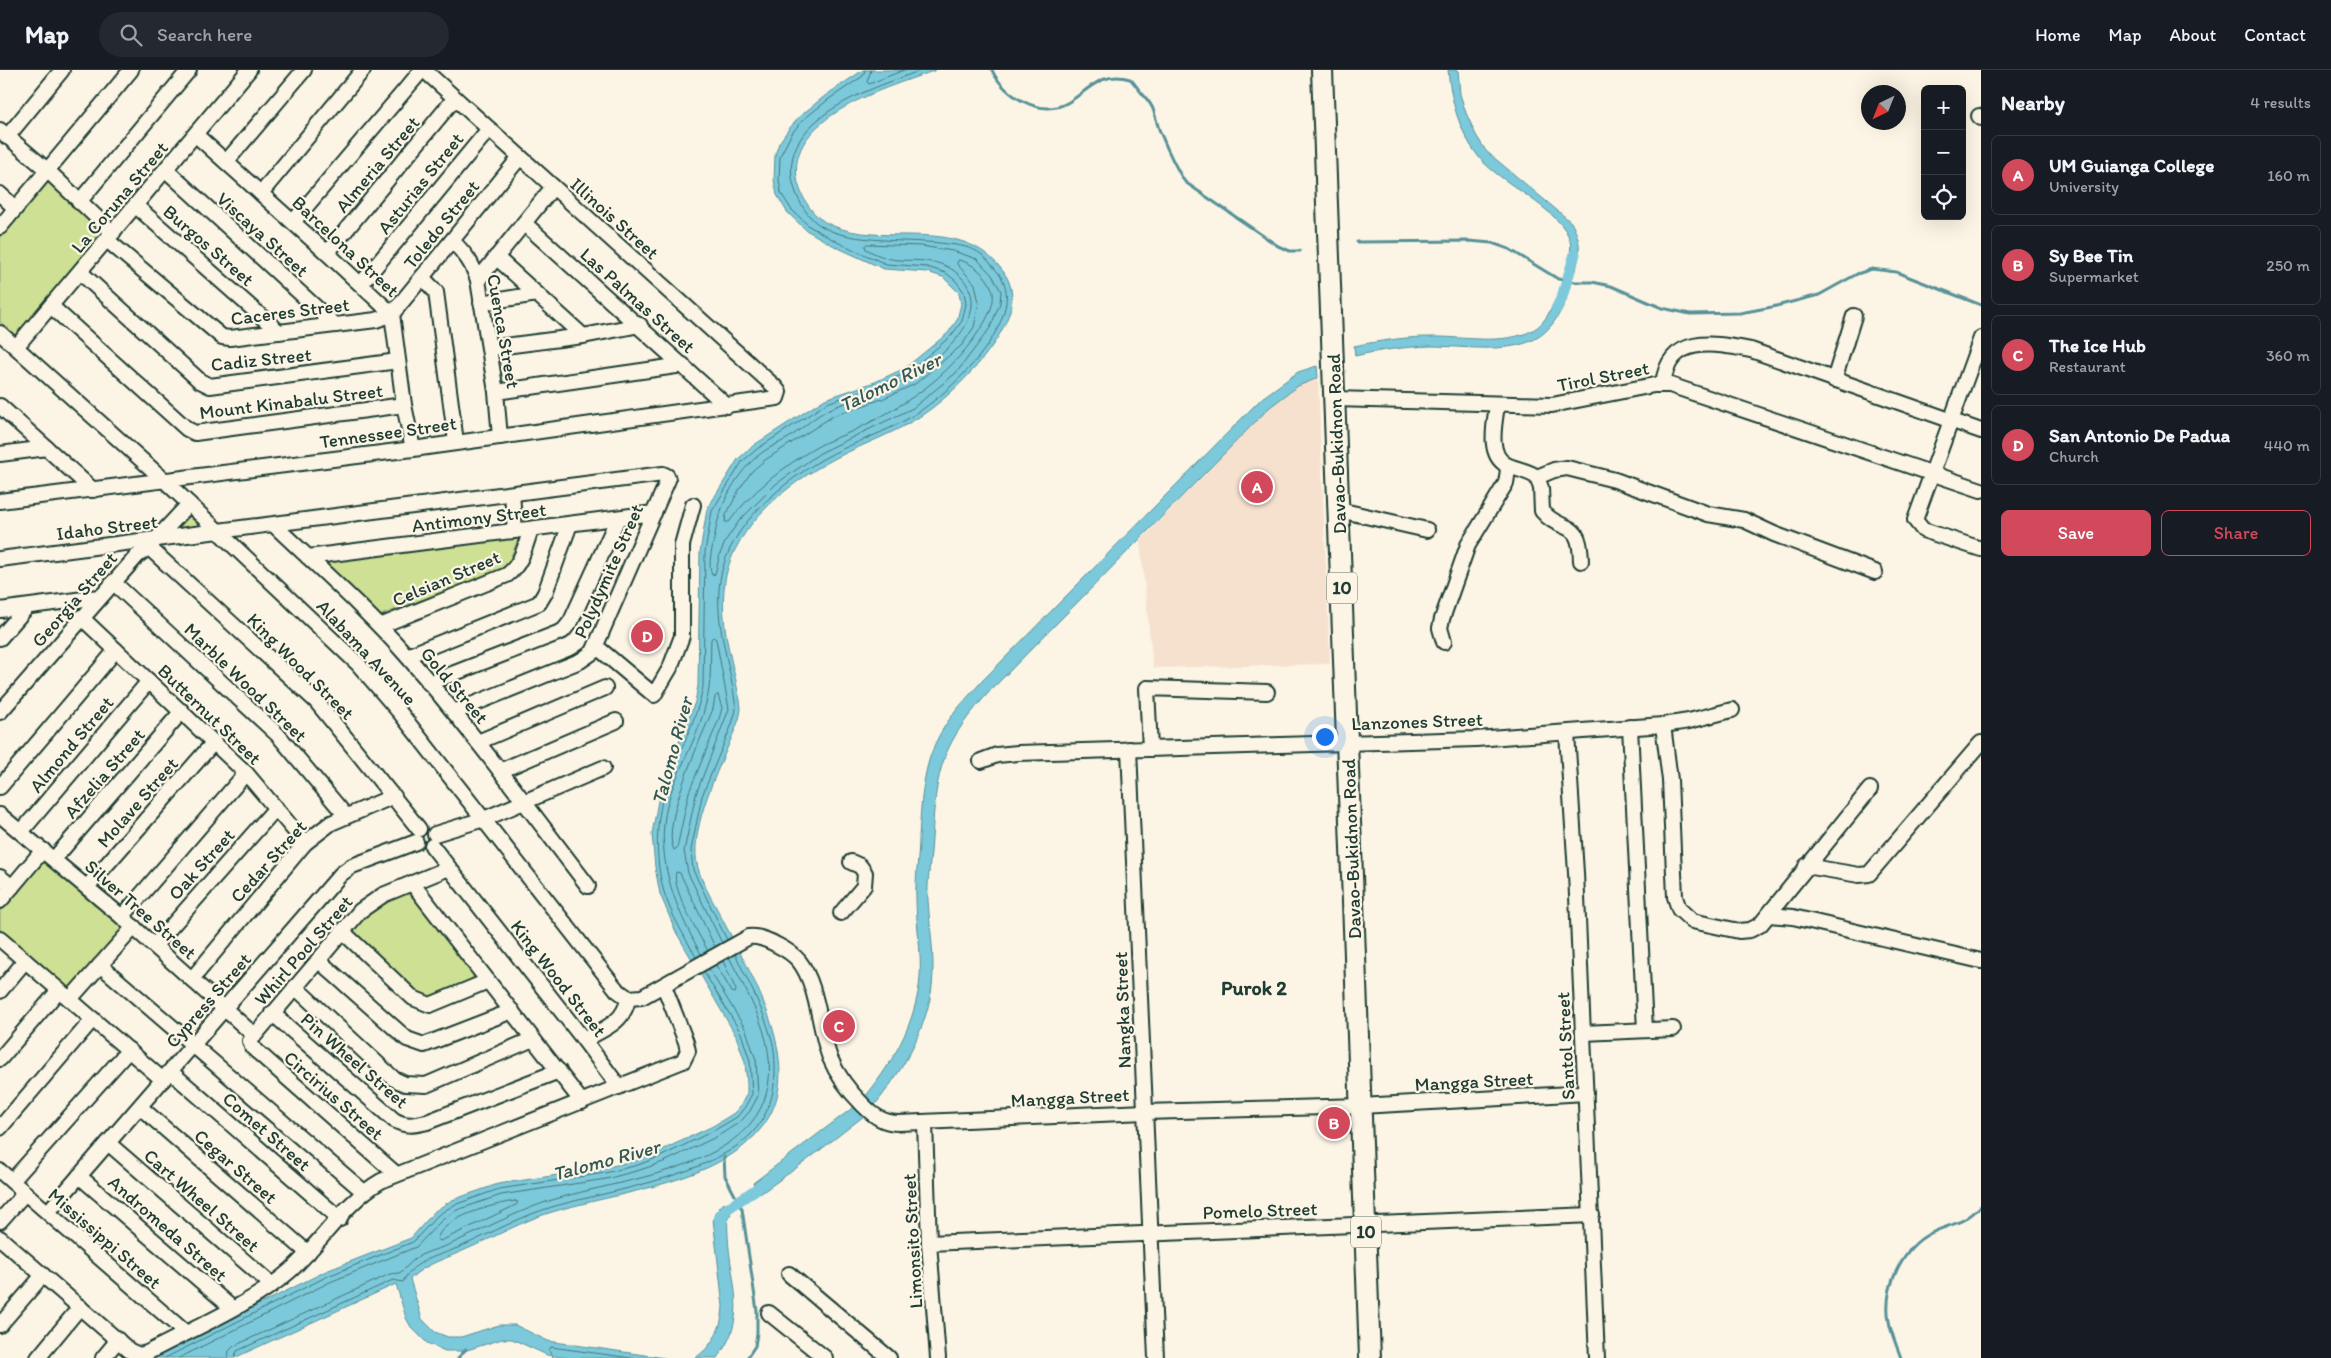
<!DOCTYPE html>
<meta charset="utf-8">
<style>
:root{--surface:#171b24;--page:#242831;--text:#f1f3f6;--muted:#9ea1a6;--line:#363941;--accent:#d1495b}
body{margin:0;font-family:Itim,sans-serif;background:var(--page);color:var(--text)}
.controls{position:absolute;right:15px;top:15px;display:grid;overflow:hidden;border-radius:8px;box-shadow:0 5px 20px #0002}
.controls button{width:45px;height:45px;display:grid;place-items:center;padding:0;border:0;border-bottom:1px solid var(--line);background:var(--surface);color:var(--text);font:25px sans-serif}
.compass{position:absolute;left:1861px;top:15px;width:45px;height:45px;border-radius:50%;background:var(--surface);box-shadow:0 5px 20px #0002;rotate:223deg}
.you{position:absolute;left:1324px;top:666px;width:18px;height:18px;margin:-12px;border:4px solid #fff;border-radius:50%;background:#1a73e8;box-shadow:0 0 0 8px #1a73e833}
.badge{display:grid;place-items:center;width:32px;height:32px;border-radius:50%;background:var(--accent);color:#fff;font-size:16px;font-weight:700}
.pin{position:absolute;translate:-50% -50%;border:2px solid #fff;box-shadow:0 1px 5px #0006}
.list{margin:0;padding:0;list-style:none}
h2{display:flex;justify-content:space-between;align-items:center;height:65px;margin:0;padding:0 20px;font-size:21px}
h2 small{font-size:16px;font-weight:400;color:var(--muted)}
.list li{display:grid;grid-template-columns:32px 1fr auto;gap:15px;align-items:center;box-sizing:border-box;height:80px;margin:0 10px 10px;padding:0 10px;border:1px solid var(--line);border-radius:8px}
.list b{display:block;font-size:19px;white-space:nowrap}
.list p{margin:0;font-size:16px;white-space:nowrap;color:var(--muted)}
.list em{font-size:16px;font-style:normal;color:var(--muted)}
.actions{display:flex;gap:10px;padding:15px 20px}
.actions a{flex:1;padding:11px 0;border:1px solid var(--accent);border-radius:8px;text-align:center;font-size:18px;color:var(--accent)}
.actions .main{background:var(--accent);color:#fff}
.icon{flex:none;width:28px;height:28px;fill:none;stroke:currentColor;stroke-width:2;stroke-linecap:round;stroke-linejoin:round}
.map{position:relative;flex:none;width:1981px;height:1288px;overflow:hidden}
header{display:flex;align-items:center;gap:30px;box-sizing:border-box;height:70px;padding:0 25px;background:var(--surface);border-bottom:1px solid var(--line)}
header strong{font-size:24px}
nav{display:flex;gap:28px;margin-inline-start:auto;font-size:18px}
.search{width:350px;height:45px;background:var(--page);display:flex;align-items:center;gap:12px;box-sizing:border-box;padding:0 18px;border-radius:28px;color:var(--muted);font-size:19px}
main{display:flex}
aside{flex:1;background:var(--surface)}
.map>svg:first-child{display:block}
</style>
<header>
<strong>Map</strong>
<div class="search"><svg class="icon" aria-label="search" viewBox="0 0 24 24"><circle cx="10" cy="10" r="6"/><path d="M15 15l6 6"/></svg>Search here</div>
<nav><a>Home</a><a>Map</a><a>About</a><a>Contact</a></nav>
</header>
<main>
<div class="map">
<svg width="1981" height="1288" viewBox="0 0 1981 1288">
<rect width="100%" height="100%" fill="#fcf5e5"/>
<filter id="ink" filterUnits="userSpaceOnUse"><feTurbulence type="fractalNoise" baseFrequency=".02" numOctaves="2"/><feDisplacementMap in="SourceGraphic" scale="10" xChannelSelector="R" yChannelSelector="G"/><feConvolveMatrix kernelMatrix="1 2 1 2 8 2 1 2 1" color-interpolation-filters="sRGB"/></filter>
<g filter="url(#ink)">
<polygon fill="#f6e1ce" points="1318,308 1330,594 1153,598 1140,471 1270,337 1298,316"/>
<g fill="#cee094" stroke="#768e64">
<polygon points="44,106 106,163 16,266 0,252 0,163"/>
<polygon points="186,444 200,456 170,460"/>
<polygon points="519,467 508,494 500,500 379,546 319,491"/>
<polygon points="44,787 127,857 70,924 0,864 0,839"/>
<path d="M406,823L414,825L473,900V908L466,914L433,929L415,924L352,861C363,841 386,832 406,823Z"/>
</g>
<g fill="#7cc9db" stroke="#579198">
<path d="M863,0H936C890,17 782,46 798,113C803,131 814,148 831,155C884,178 956,146 998,195C1009,207 1014,220 1011,237C1006,258 992,277 979,293C961,314 939,335 916,349C887,367 854,377 825,394C779,420 728,464 724,519C721,550 729,582 736,611C737,620 741,630 741,639C740,651 733,663 729,674C715,706 688,764 698,798C702,813 711,827 718,841C747,898 810,994 763,1056C721,1113 617,1122 552,1142C522,1151 495,1167 467,1179C446,1189 426,1193 410,1209L422,1249L435,1262L448,1267H461L499,1255H515L548,1271L665,1288H569L547,1285L512,1269H502L464,1281H445L427,1273L411,1257L406,1248L396,1214L234,1288H153L326,1201L411,1168L435,1141L452,1130L498,1114L604,1098L637,1090L662,1080L713,1056L734,1043L741,1035L747,1023V1014L745,992L736,966L676,862L660,824L655,797L652,764L660,720L695,632L698,616L700,482L707,439L738,389L754,375L825,329L875,312L905,298L948,263L957,250L961,234L959,223L943,207L927,202L884,199L836,177L806,160L787,142L777,125L774,110L775,85L779,73L788,60L800,46L826,25Z"/>
<path d="M1448,0H1458L1460,24L1466,43L1476,65L1486,81L1571,152C1581,171 1581,179 1576,200L1567,197C1569,188 1572,179 1570,171C1563,140 1497,112 1478,86C1459,61 1451,31 1448,0Z"/>
<path d="M1558,226L1567,229C1560,243 1553,257 1540,266C1513,285 1463,276 1431,276C1405,277 1380,280 1355,286L1354,276C1379,271 1404,267 1430,267C1462,266 1504,276 1533,260C1546,253 1551,238 1558,226Z"/>
<path d="M1317,296L1318,308L1298,316L1270,337L992,619C942,673 936,697 932,769C931,789 927,810 928,830C930,863 937,896 930,929C921,969 900,1004 874,1036L865,1027C889,997 909,965 917,927C925,894 916,861 916,828C915,808 919,788 919,767C921,736 922,703 935,674C946,649 965,630 983,610L1262,328L1298,302Z"/>
<polygon points="855,1036 864,1046 806,1091 760,1124 753,1113"/>
<path d="M724,1133L731,1144C726,1150 728,1158 728,1166C730,1212 750,1247 717,1288H695C713,1276 722,1258 723,1236L713,1149L716,1141Z"/>
</g>
<g fill="none" stroke-linecap="round" stroke-linejoin="round">
<g stroke="#447577" stroke-width="1">
<polyline points="871,0 867,12 869,14 904,0"/>
<path d="M867,174L921,176L953,181L977,189L992,205L1001,221L1000,233L990,258L957,302L913,338L820,383L776,414L739,451L726,470L720,484L715,504L712,505C707,494 713,476 715,464C720,434 736,403 760,384C769,377 780,373 790,367C803,358 816,345 830,339C856,327 886,323 911,307C940,289 996,244 961,207C943,188 921,191 898,190C886,189 875,184 866,179L865,176Z"/>
<path d="M959,190C973,193 987,205 992,219C997,232 986,251 979,261C947,309 904,336 853,361C840,367 826,371 815,378C784,396 750,423 729,452H725L726,445L739,420L752,401L765,390L833,346L882,329L915,314L962,275L974,257L979,233L975,214L957,194Z"/>
<path d="M718,625L722,638L719,649L689,722L677,778L674,780C660,755 702,666 713,639L715,627Z"/>
<path d="M727,870L693,800L691,780L702,726L732,654L736,640C732,599 716,561 719,520C722,462 775,418 821,390C852,372 887,363 917,343C947,323 984,288 999,255C1008,235 1011,216 995,199C991,194 986,188 981,184C972,177 958,175 948,174C914,169 851,174 823,157C808,149 799,133 794,117C774,47 874,18 922,0"/>
<path d="M708,881C699,864 671,819 676,802L680,803L715,877"/>
<path d="M701,884C673,834 651,780 671,722C682,692 699,664 706,633C712,612 710,590 711,569L713,567L716,569L729,639L696,724L684,781L688,803L722,873"/>
<path d="M696,887C685,867 671,845 664,822C655,791 655,752 665,720C677,685 696,653 703,617L705,482L712,441L742,392L757,379L827,333L877,316L908,302L951,266L962,251L966,234L964,222L956,211L946,203L927,197L886,194L839,173L809,156L791,139L781,123L779,110L780,86L792,63L803,50L829,29L863,6L865,0"/>
<polyline points="716,895 732,922 735,923 736,920 723,891"/>
<path d="M515,1131L518,1132L516,1135L447,1168L440,1171L437,1169C443,1147 494,1134 515,1131Z"/>
<polyline points="165,1288 328,1206 413,1172 438,1145 454,1135 499,1119 605,1103 638,1095 664,1085 715,1060 737,1047 745,1037 752,1024 750,991 741,963 704,902"/>
<polyline points="179,1288 330,1212 416,1177 442,1150 457,1140 501,1125 606,1109 640,1100 666,1091 718,1066 740,1052 750,1041 758,1026 756,990 746,960 709,899"/>
<path d="M228,1288L229,1281L234,1276L390,1204C394,1203 398,1204 401,1202C408,1196 413,1189 421,1185C431,1180 443,1178 453,1173C484,1159 514,1143 546,1132C629,1104 796,1100 766,970C759,942 742,913 729,887"/>
<path d="M234,1288L237,1281L393,1210L403,1212C413,1189 441,1186 462,1176C492,1163 521,1146 552,1137C609,1120 733,1104 763,1048C771,1034 774,1020 775,1005C775,993 775,979 771,967C763,939 748,911 735,884"/>
<polyline points="553,1288 549,1280 551,1277 631,1288"/>
</g>
<g stroke="#579198" stroke-width="3">
<path d="M992,0C1003,25 1040,48 1067,33C1087,22 1101,0 1130,9C1133,11 1135,15 1137,17C1142,24 1150,31 1153,39C1156,47 1157,56 1161,64C1168,81 1175,97 1185,112L1278,176L1290,181H1300"/>
<polyline points="1357,172 1469,171 1492,173 1509,179 1558,209 1576,212 1592,212 1611,216 1662,238 1690,244 1740,243 1772,237 1819,225 1857,204 1872,199 1896,202 1981,235"/>
<polyline points="724,1087 725,1106 742,1139 757,1241 757,1263 755,1276 747,1288"/>
<polyline points="458,1288 466,1279"/>
<path d="M1901,1288C1897,1276 1891,1264 1889,1251C1883,1219 1901,1178 1931,1163C1954,1152 1961,1156 1981,1136"/>
</g>
<g stroke="#7cc9db" stroke-width="11">
<polyline points="1556,239 1562,227 1575,184"/>
<polyline points="720,1151 727,1139 768,1111"/>
</g>
<defs>
<g id="minor">
<polyline points="1979,46 1981,48"/>
<polyline points="0,60 47,100 113,163"/>
<polyline points="196,65 327,183 392,244 404,335 413,379"/>
<polyline points="7,67 62,0"/>
<polyline points="226,92 304,0"/>
<polyline points="166,100 335,255"/>
<polyline points="261,123 363,0"/>
<polyline points="0,124 15,138"/>
<polyline points="79,132 189,0"/>
<polyline points="136,136 279,262"/>
<polyline points="293,152 422,0"/>
<polyline points="524,153 727,336"/>
<polyline points="0,157 131,0"/>
<polyline points="107,170 222,267 230,268 376,250 392,244 520,87"/>
<path d="M452,171C465,183 472,193 478,210L496,322L500,367"/>
<polyline points="327,183 455,28"/>
<polyline points="496,187 583,266"/>
<polyline points="80,202 200,311 210,316 398,291"/>
<polyline points="422,207 436,222 456,372"/>
<polyline points="478,210 553,117"/>
<polyline points="361,214 489,59"/>
<polyline points="481,233 537,224"/>
<polyline points="51,236 187,359 195,363 404,335"/>
<path d="M0,263L164,410L358,594L401,644L617,920L628,928L642,927L749,867C759,866 768,870 777,875C785,879 793,884 799,891C818,915 819,959 830,988C838,1007 849,1021 863,1035C874,1046 883,1053 899,1053L1145,1042L1361,1036L1586,1023"/>
<polyline points="1981,268 1915,450 1923,460 1981,479"/>
<polyline points="16,277 249,0"/>
<polyline points="489,278 583,266 640,255"/>
<polyline points="1834,310 1854,246"/>
<path d="M1663,314C1669,264 1714,273 1751,280L1981,361"/>
<polyline points="496,322 683,295"/>
<polyline points="1335,329 1552,335 1654,315 1670,315 1981,420"/>
<path d="M1497,335C1495,352 1487,383 1505,394C1513,399 1527,400 1537,407L1541,418L1542,441C1562,465 1580,446 1581,491"/>
<polyline points="0,336 93,420"/>
<polyline points="0,384 47,378"/>
<polyline points="1537,407 1554,400 1567,398 1615,410 1708,444 1744,450 1774,464 1875,502"/>
<polyline points="512,424 515,461"/>
<polyline points="0,431 413,379 777,328 779,322 775,317 424,0"/>
<polyline points="1339,440 1427,460"/>
<path d="M274,455C319,498 366,539 407,586C471,660 529,739 588,816"/>
<polyline points="143,472 316,631 419,759"/>
<polyline points="308,487 654,443"/>
<polyline points="0,489 663,404 667,406 668,410 593,582 580,591 454,642"/>
<polyline points="113,512 278,665 346,746"/>
<polyline points="0,540 99,527"/>
<polyline points="81,547 246,703 305,773"/>
<path d="M380,556L507,505C522,494 525,476 531,459"/>
<polyline points="0,568 27,537"/>
<polyline points="1444,572 1440,558 1442,549 1468,475 1506,413 1508,400 1506,395"/>
<polyline points="597,577 654,625 670,598 682,566 682,475 693,435"/>
<polyline points="407,586 539,533 545,523 570,454"/>
<polyline points="429,613 563,561 571,551 618,448"/>
<polyline points="0,642 137,486 149,477 189,434"/>
<polyline points="1663,655 1670,710 1675,827 1679,839 1692,851 1739,861 1750,860 1760,855 1870,719"/>
<polyline points="1630,657 1645,960"/>
<polyline points="1567,663 1576,803 1597,1288"/>
<polyline points="478,672 605,618"/>
<polyline points="1129,679 1156,1288"/>
<polyline points="1150,679 1147,618 1267,622"/>
<polyline points="981,691 997,685 1018,683 1476,669 1663,655 1689,651 1732,640"/>
<polyline points="500,701 616,651"/>
<polyline points="0,717 116,580"/>
<polyline points="0,745 122,847 254,965"/>
<polyline points="21,762 149,611"/>
<polyline points="435,764 484,749 603,698"/>
<polyline points="432,776 584,970 619,1017"/>
<polyline points="54,789 182,641"/>
<polyline points="1806,796 1859,805 1869,804 1981,673"/>
<polyline points="0,807 12,817"/>
<polyline points="412,813 582,1032"/>
<polyline points="87,817 214,672"/>
<polyline points="0,831 43,780"/>
<polyline points="841,843 864,816 865,803 860,796 851,792"/>
<polyline points="1769,845 1793,847 1981,891"/>
<polyline points="122,847 246,703"/>
<polyline points="342,861 413,928 430,935 488,911"/>
<polyline points="0,869 163,1010"/>
<polyline points="155,875 276,738"/>
<polyline points="318,890 407,969 424,975 512,941"/>
<polyline points="100,895 364,1122"/>
<polyline points="192,909 305,773 331,753 394,726"/>
<polyline points="295,917 394,1009 405,1014 426,1015 533,969"/>
<polyline points="0,921 25,891"/>
<polyline points="70,929 134,857"/>
<path d="M272,943L394,1050C406,1057 414,1055 427,1052L559,1001"/>
<polyline points="1583,963 1673,959"/>
<path d="M584,970C604,959 625,952 628,928"/>
<polyline points="0,989 59,920"/>
<polyline points="171,1002 340,1149"/>
<polyline points="140,1037 308,1183"/>
<polyline points="925,1053 929,1173 938,1288"/>
<polyline points="0,1058 93,949"/>
<polyline points="108,1073 272,1215"/>
<polyline points="0,1101 186,1263"/>
<polyline points="396,1104 252,977 250,971 360,841 383,825 449,798"/>
<polyline points="79,1106 232,1238"/>
<polyline points="12,1111 129,980"/>
<polyline points="48,1142 341,804 352,796 416,772"/>
<polyline points="0,1151 25,1123"/>
<path d="M0,1168L130,1281L139,1285L147,1283C194,1258 253,1234 292,1199C322,1171 346,1131 381,1111L683,991L688,981L686,972L664,916"/>
<polyline points="929,1173 1592,1145"/>
<polyline points="789,1204 889,1288"/>
<polyline points="769,1243 825,1288"/>
<polyline points="0,1255 43,1205"/>
<polyline points="38,1288 80,1237"/>
<polyline points="103,1288 118,1270"/>
</g>
<polyline id="highway" points="1322,0 1370,1288"/>
</defs>
<use href="#minor" stroke="#1f3d34" stroke-width="18"/>
<use href="#highway" stroke="#1f3d34" stroke-width="24"/>
<use href="#minor" stroke="#fcf5e5" stroke-width="14"/>
<use href="#highway" stroke="#fcf5e5" stroke-width="20"/>
</g>
</g>
<g text-anchor="middle" stroke-width="4.5" stroke-linejoin="round" paint-order="stroke">
<g fill="#fcf5e5" stroke="#617469" stroke-width="1">
<rect x="1327" y="502.5" width="30" height="31" rx="4"/>
<rect x="1351" y="1146.5" width="30" height="31" rx="4"/>
</g>
<g font-size="18" font-weight="bold" fill="#1f3d34">
<text x="1342" y="524">10</text>
<text x="1366" y="1168">10</text>
</g>
<g font-size="19" fill="#1f3d34" stroke="#fcf5e5">
<text transform="translate(377 94) rotate(-50)" y="7">Almeria Street</text>
<text transform="translate(420 113) rotate(-51)" y="7">Asturias Street</text>
<text transform="translate(119 127) rotate(-50)" y="7">La Coruna Street</text>
<text transform="translate(615 148) rotate(42)" y="7">Illinois Street</text>
<text transform="translate(441 154) rotate(-51)" y="7">Toledo Street</text>
<text transform="translate(263 164) rotate(42)" y="7">Viscaya Street</text>
<text transform="translate(209 175) rotate(41)" y="7">Burgos Street</text>
<text transform="translate(346 176) rotate(43)" y="7">Barcelona Street</text>
<text transform="translate(638 230) rotate(42)" y="7">Las Palmas Street</text>
<text transform="translate(290 241) rotate(-7)" y="7">Caceres Street</text>
<text transform="translate(504 261) rotate(80)" y="7">Cuenca Street</text>
<text transform="translate(261 289) rotate(-6)" y="7">Cadiz Street</text>
<text transform="translate(1603 306) rotate(-11)" y="7">Tirol Street</text>
<text transform="translate(291 331) rotate(-7)" y="7">Mount Kinabalu Street</text>
<text transform="translate(388 362) rotate(-8)" y="7">Tennessee Street</text>
<text transform="translate(1336 374) rotate(-92)" y="7">Davao-Bukidnon Road</text>
<text transform="translate(479 447) rotate(-7)" y="7">Antimony Street</text>
<text transform="translate(107 457) rotate(-7)" y="7">Idaho Street</text>
<text transform="translate(608 501) rotate(-66)" y="7">Polydymite Street</text>
<text transform="translate(446 508) rotate(-23)" y="7">Celsian Street</text>
<text transform="translate(74 529) rotate(-49)" y="7">Georgia Street</text>
<text transform="translate(367 582) rotate(47)" y="7">Alabama Avenue</text>
<text transform="translate(301 596) rotate(45)" y="7">King Wood Street</text>
<text transform="translate(246 612) rotate(44)" y="7">Marble Wood Street</text>
<text transform="translate(455 615) rotate(50)" y="7">Gold Street</text>
<text transform="translate(210 644) rotate(44)" y="7">Butternut Street</text>
<text transform="translate(1417 651) rotate(-2)" y="7">Lanzones Street</text>
<text transform="translate(71 674) rotate(-50)" y="7">Almond Street</text>
<text transform="translate(104 703) rotate(-49)" y="7">Afzelia Street</text>
<text transform="translate(137 732) rotate(-49)" y="7">Molave Street</text>
<text transform="translate(1351 779) rotate(-92)" y="7">Davao-Bukidnon Road</text>
<text transform="translate(268 791) rotate(-48)" y="7">Cedar Street</text>
<text transform="translate(201 794) rotate(-48)" y="7">Oak Street</text>
<text transform="translate(141 839) rotate(41)" y="7">Silver Tree Street</text>
<text transform="translate(303 880) rotate(-49)" y="7">Whirl Pool Street</text>
<text transform="translate(559 908) rotate(52)" y="7">King Wood Street</text>
<text transform="translate(208 930) rotate(-49)" y="7">Cypress Street</text>
<text transform="translate(1122 940) rotate(-92)" y="7">Nangka Street</text>
<text transform="translate(1565 976) rotate(-93)" y="7">Santol Street</text>
<text transform="translate(355 990) rotate(41)" y="7">Pin Wheel Street</text>
<text transform="translate(1474 1011) rotate(-3)" y="7">Mangga Street</text>
<text transform="translate(334 1025) rotate(41)" y="7">Circirius Street</text>
<text transform="translate(1070 1027) rotate(-3)" y="7">Mangga Street</text>
<text transform="translate(267 1061) rotate(41)" y="7">Comet Street</text>
<text transform="translate(236 1096) rotate(41)" y="7">Cegar Street</text>
<text transform="translate(202 1130) rotate(41)" y="7">Cart Wheel Street</text>
<text transform="translate(1260 1140) rotate(-2)" y="7">Pomelo Street</text>
<text transform="translate(168 1158) rotate(41)" y="7">Andromeda Street</text>
<text transform="translate(105 1168) rotate(41)" y="7">Mississippi Street</text>
<text transform="translate(912 1171) rotate(-93)" y="7">Limonsito Street</text>
</g>
<g font-size="20" font-style="italic" fill="#325955" stroke="#fcf5e5">
<text transform="translate(890 312) rotate(-26)" y="7">Talomo River</text>
<text transform="translate(672 681) rotate(-75)" y="7">Talomo River</text>
<text transform="translate(606 1090) rotate(-15)" y="7">Talomo River</text>
</g>
<g font-size="20" font-weight="bold" fill="#1f3d34" stroke="#fcf5e5">
<text x="1254" y="925">Purok 2</text>
</g>
</g>
</svg>
<div class="controls">
<button>+</button>
<button>−</button>
<button><svg class="icon" aria-label="locate" viewBox="0 0 24 24"><circle cx="12" cy="12" r="6"/><path d="M12 2v4M12 18v4M2 12h4M18 12h4"/></svg></button>
</div>
<svg class="compass" viewBox="-18 -18 36 36"><path d="M0-13l5 13h-10z" fill="#e53935"/><path d="M0 13l5-13h-10z" fill="#9ea1a6"/></svg>
<div class="you"></div>
<div class="pin badge" style="left:1257px;top:417px">A</div>
<div class="pin badge" style="left:1334px;top:1053px">B</div>
<div class="pin badge" style="left:839px;top:956px">C</div>
<div class="pin badge" style="left:647px;top:566px">D</div>
</div>
<aside>
<h2>Nearby<small>4 results</small></h2>
<ul class="list">
<li><span class="badge">A</span><div><b>UM Guianga College</b><p>University</p></div><em>160 m</em></li>
<li><span class="badge">B</span><div><b>Sy Bee Tin</b><p>Supermarket</p></div><em>250 m</em></li>
<li><span class="badge">C</span><div><b>The Ice Hub</b><p>Restaurant</p></div><em>360 m</em></li>
<li><span class="badge">D</span><div><b>San Antonio De Padua</b><p>Church</p></div><em>440 m</em></li>
</ul>
<div class="actions"><a class="main">Save</a><a>Share</a></div>
</aside>
</main>
